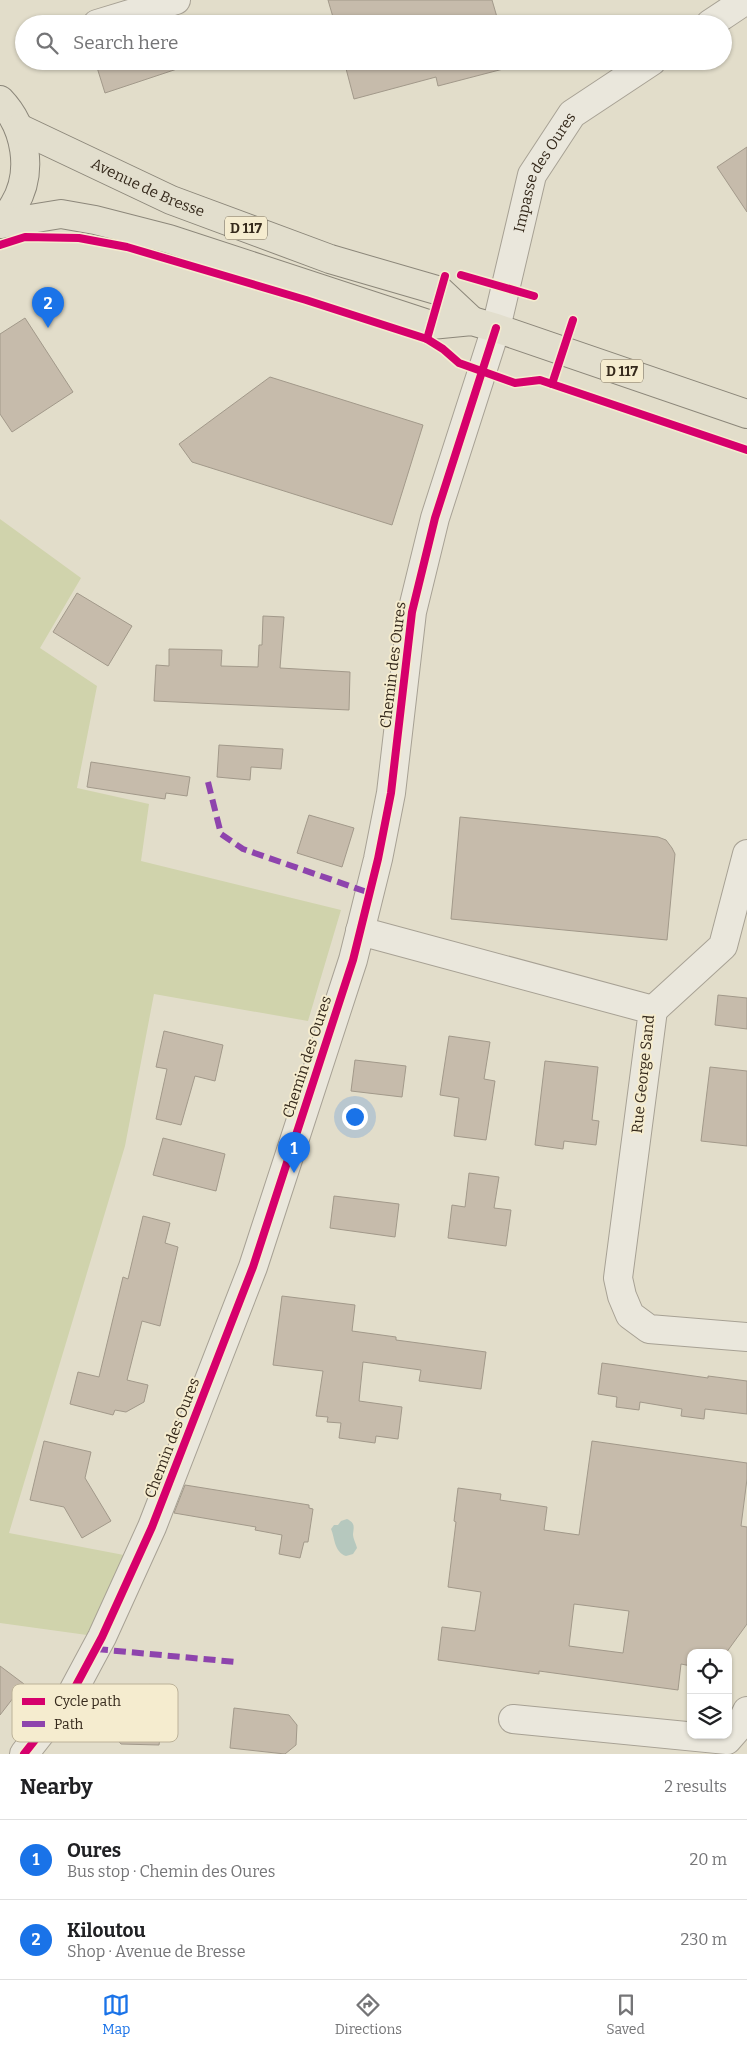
<!DOCTYPE html>
<meta charset="utf-8">
<style>
:root{--surface:#fff;--page:#f2f2f2;--text:#202124;--muted:#757577;--line:#e0e0e0;--accent:#1a73e8}
body{margin:0;font-family:Bitter,serif;background:var(--page);color:var(--text)}
.controls{position:absolute;right:15px;bottom:15px;display:grid;overflow:hidden;border-radius:10px;box-shadow:0 1px 4px #0004}
.controls button{width:45px;height:45px;display:grid;place-items:center;padding:0;border:0;border-bottom:1px solid var(--line);background:var(--surface);color:var(--text);font:25px sans-serif}
.you{position:absolute;left:354px;top:1116px;width:18px;height:18px;margin:-12px;border:4px solid #fff;border-radius:50%;background:#1a73e8;box-shadow:0 0 0 8px #1a73e833}
.badge{display:grid;place-items:center;width:32px;height:32px;border-radius:50%;background:var(--accent);color:#fff;font-size:16px;font-weight:700}
.pin{position:absolute;translate:-50% -41px;filter:drop-shadow(0 1px 2px #0008)}
.pin::after{content:'';position:absolute;top:26px;width:18px;height:15px;background:inherit;clip-path:polygon(0 0,100% 0,50% 100%)}
.list{margin:0;padding:0;list-style:none}
h2{display:flex;justify-content:space-between;align-items:center;height:65px;margin:0;padding:0 20px;font-size:21px}
h2 small{font-size:16px;font-weight:400;color:var(--muted)}
.list li{display:grid;grid-template-columns:32px 1fr auto;gap:15px;align-items:center;box-sizing:border-box;height:80px;padding:0 20px;border-top:1px solid var(--line)}
.list b{display:block;font-size:19px;white-space:nowrap}
.list p{margin:0;font-size:16px;white-space:nowrap;color:var(--muted)}
.list em{font-size:16px;font-style:normal;color:var(--muted)}
.icon{flex:none;width:28px;height:28px;fill:none;stroke:currentColor;stroke-width:2;stroke-linecap:round;stroke-linejoin:round}
.map{position:relative;flex:none;width:747px;height:1754px;overflow:hidden}
.search{position:absolute;background:var(--surface);box-shadow:0 1px 4px #0004;left:15px;right:15px;top:15px;height:55px;display:flex;align-items:center;gap:12px;box-sizing:border-box;padding:0 18px;border-radius:28px;color:var(--muted);font-size:19px}
.sheet{height:225px;background:var(--surface)}
nav{display:flex;justify-content:space-around;align-items:center;box-sizing:border-box;height:70px;border-top:1px solid var(--line);background:var(--surface);font-size:14px;color:var(--muted)}
nav a{display:grid;justify-items:center;gap:2px}
nav .on{color:var(--accent)}
.map>svg:first-child{display:block}
</style>
<div class="map">
<svg width="747" height="1754" viewBox="0 0 747 1754">
<rect width="100%" height="100%" fill="#e2ddca"/>
<polygon fill="#d0d3ac" points="0,519 81,578 40,648 97,686 77,788 149,804 141,861 341,910 308,1021 154,994 125,1146 9,1533 129,1556 87,1635 0,1623"/>
<path fill="#b6c8be" d="M347,1519C355,1523 354,1526 353,1534C353,1539 356,1543 357,1548L353,1554L346,1556C334,1552 335,1538 331,1529L334,1525H338L341,1521Z"/>
<g fill="#c6bbab" stroke="#a2998a" fill-rule="evenodd">
<polygon points="328,0 492,0 499,24 335,24"/>
<polygon points="95,61 189,61 189,65 105,93"/>
<polygon points="344,61 506,61 507,68 438,86 436,77 354,99"/>
<polygon points="747,147 747,212 717,167"/>
<polygon points="25,318 73,392 12,432 0,414 0,334"/>
<polygon points="270,377 423,425 392,525 192,462 179,444"/>
<polygon points="77,593 132,626 108,666 53,632"/>
<polygon points="263,616 284,617 280,668 350,672 349,710 154,701 156,665 169,666 169,649 222,650 221,666 258,667 259,645 262,645"/>
<polygon points="219,745 283,749 281,769 251,767 250,780 217,777"/>
<polygon points="91,762 190,777 187,796 166,793 165,799 87,787"/>
<polygon points="309,815 354,828 342,867 297,853"/>
<polygon points="460,817 658,837 666,840 672,848 675,854 667,940 451,919"/>
<polygon points="718,995 747,998 747,1029 715,1025"/>
<polygon points="164,1031 223,1045 215,1081 195,1076 181,1125 156,1119 167,1069 156,1067"/>
<polygon points="449,1036 490,1042 484,1079 495,1081 486,1140 454,1136 459,1098 440,1095"/>
<polygon points="355,1060 406,1066 402,1097 351,1091"/>
<polygon points="545,1061 598,1067 592,1120 599,1121 596,1145 564,1141 563,1149 535,1145"/>
<polygon points="710,1067 747,1071 747,1146 701,1141"/>
<polygon points="163,1138 225,1154 216,1191 153,1175"/>
<polygon points="469,1173 499,1177 494,1208 511,1210 506,1246 448,1238 452,1205 465,1207"/>
<polygon points="334,1196 399,1204 395,1237 330,1228"/>
<polygon points="143,1216 170,1223 165,1243 178,1247 160,1326 142,1321 127,1380 148,1385 144,1402 126,1412 115,1410 113,1415 70,1404 78,1372 99,1377 123,1277 128,1279"/>
<polygon points="282,1296 355,1305 352,1331 396,1337 396,1340 486,1352 481,1389 419,1381 421,1370 363,1362 359,1401 402,1407 398,1439 376,1436 375,1443 339,1438 341,1423 327,1422 328,1417 316,1416 323,1371 273,1365"/>
<polygon points="602,1363 708,1378 708,1376 747,1381 747,1414 705,1409 704,1419 681,1416 682,1409 640,1402 639,1410 616,1407 617,1397 598,1394"/>
<polygon points="44,1441 91,1452 85,1478 111,1521 82,1538 64,1507 30,1500"/>
<path d="M592,1441L747,1463V1479L741,1526L747,1527V1624L726,1653H691V1666L681,1664L678,1690L539,1671V1674L438,1660L442,1627L475,1631L481,1592L448,1587L456,1522L454,1521L458,1488L501,1494L500,1500L547,1507L544,1530L579,1535ZM574,1604L629,1611L623,1653L569,1646Z"/>
<polygon points="185,1485 309,1505 309,1508 313,1509 308,1542 304,1542 300,1558 279,1554 282,1535 255,1530 256,1527 174,1513"/>
<polygon points="0,1666 24,1684 0,1715"/>
<polygon points="150,1684 168,1703 151,1720 161,1731 159,1745 121,1744 108,1729 134,1705 131,1702"/>
<polygon points="234,1708 289,1715 297,1725 296,1745 285,1754 230,1748"/>
</g>
<g fill="none" stroke-linecap="round" stroke-linejoin="round">
<defs>
<g id="minor">
<polyline points="97,24 176,0"/>
<polyline points="710,24 746,0"/>
<polyline points="360,931 653,1010 618,1278 622,1296 630,1315 649,1329 747,1337"/>
<polyline points="653,1010 723,946 747,854"/>
<polyline points="513,1719 727,1740 741,1724 747,1711"/>
<path id="s1" d="M24,1754L72,1693L102,1637L152,1527L253,1267L353,960L378,859L391,793L412,612L435,518L496,328L532,175L572,114L652,61"/>
</g>
<g id="major">
<path d="M0,100C26,127 34,172 14,205C10,212 5,218 0,224"/>
<path id="s2" d="M19,128L171,200L330,259L440,291L472,321"/>
<polyline points="0,224 61,214 95,220 169,239 431,325 472,321 496,328 747,414"/>
</g>
</defs>
<use href="#minor" stroke="#a7a194" stroke-width="30"/>
<use href="#major" stroke="#8c877a" stroke-width="30"/>
<use href="#minor" stroke="#eae7dc" stroke-width="28"/>
<use href="#major" stroke="#e2decd" stroke-width="28"/>
<g stroke="#8e44ad" stroke-width="6" stroke-dasharray="12 6" stroke-linecap="butt">
<polyline points="208,782 221,834 243,849 370,893"/>
<polyline points="96,1649 236,1662"/>
</g>
<defs>
<g id="cycleway">
<polyline points="0,245 25,237 79,238 127,247 306,300 427,339 443,349 459,363 515,383 540,380 747,450"/>
<polyline points="461,275 534,296"/>
<polyline points="427,339 445,276"/>
<polyline points="552,384 573,320"/>
<polyline points="24,1754 72,1693 102,1637 152,1527 253,1267 353,960 378,859 391,793 412,612 435,518 496,328"/>
</g>
</defs>
<use href="#cycleway" stroke="#f5eccf" stroke-width="11"/>
<use href="#cycleway" stroke="#d6006c" stroke-width="8"/>
</g>
<g text-anchor="middle" stroke-width="4" stroke-linejoin="round" paint-order="stroke">
<g fill="#f5eccf" stroke="#6f6452" stroke-width="1">
<rect x="225" y="216.5" width="42" height="23" rx="4"/>
<rect x="601" y="359.5" width="42" height="23" rx="4"/>
</g>
<g font-size="14" font-weight="bold" fill="#362a1c">
<text x="246" y="233">D 117</text>
<text x="622" y="376">D 117</text>
</g>
<g font-size="15" fill="#362a1c" stroke="#f5eccf">
<text dy="5" stroke="none"><textPath href="#s1" startOffset="1678">Impasse des Oures</textPath></text>
<text dy="5" stroke="none"><textPath href="#s2" startOffset="142">Avenue de Bresse</textPath></text>
<text transform="translate(393 665) rotate(-83)" y="5">Chemin des Oures</text>
<text transform="translate(307 1057) rotate(-72)" y="5">Chemin des Oures</text>
<text transform="translate(643 1074) rotate(-84)" y="5">Rue George Sand</text>
<text transform="translate(172 1438) rotate(-69)" y="5">Chemin des Oures</text>
</g>
</g>
<rect x="12" y="1684" width="166" height="58" rx="8" fill="#f5eccf" stroke="#bcb299" stroke-width="1"/>
<rect x="22" y="1698" width="23" height="7" fill="#d6006c"/>
<rect x="22" y="1721" width="23" height="6" fill="#8e44ad"/>
<g font-size="14" fill="#362a1c">
<text x="54" y="1706">Cycle path</text>
<text x="54" y="1729">Path</text>
</g>
</svg>
<div class="controls">
<button><svg class="icon" aria-label="locate" viewBox="0 0 24 24"><circle cx="12" cy="12" r="6"/><path d="M12 2v4M12 18v4M2 12h4M18 12h4"/></svg></button>
<button><svg class="icon" aria-label="layers" viewBox="0 0 24 24"><path d="M12 4l9 5-9 5-9-5zM3 14l9 5 9-5"/></svg></button>
</div>
<div class="you"></div>
<div class="pin badge" style="left:294px;top:1173px">1</div>
<div class="pin badge" style="left:48px;top:328px">2</div>
<div class="search"><svg class="icon" aria-label="search" viewBox="0 0 24 24"><circle cx="10" cy="10" r="6"/><path d="M15 15l6 6"/></svg>Search here</div>
</div>
<section class="sheet">
<h2>Nearby<small>2 results</small></h2>
<ul class="list">
<li><span class="badge">1</span><div><b>Oures</b><p>Bus stop · Chemin des Oures</p></div><em>20 m</em></li>
<li><span class="badge">2</span><div><b>Kiloutou</b><p>Shop · Avenue de Bresse</p></div><em>230 m</em></li>
</ul>
</section>
<nav>
<a class="on"><svg class="icon" aria-label="map" viewBox="0 0 24 24"><path d="M3 6l6-2 6 2 6-2v14l-6 2-6-2-6 2zM9 4v14M15 6v14"/></svg>Map</a>
<a><svg class="icon" aria-label="directions" viewBox="0 0 24 24"><path d="M12 3l9 9-9 9-9-9zM9 14v-3h6M13 9l2 2-2 2"/></svg>Directions</a>
<a><svg class="icon" aria-label="saved" viewBox="0 0 24 24"><path d="M7 4h10v16l-5-4-5 4z"/></svg>Saved</a>
</nav>
